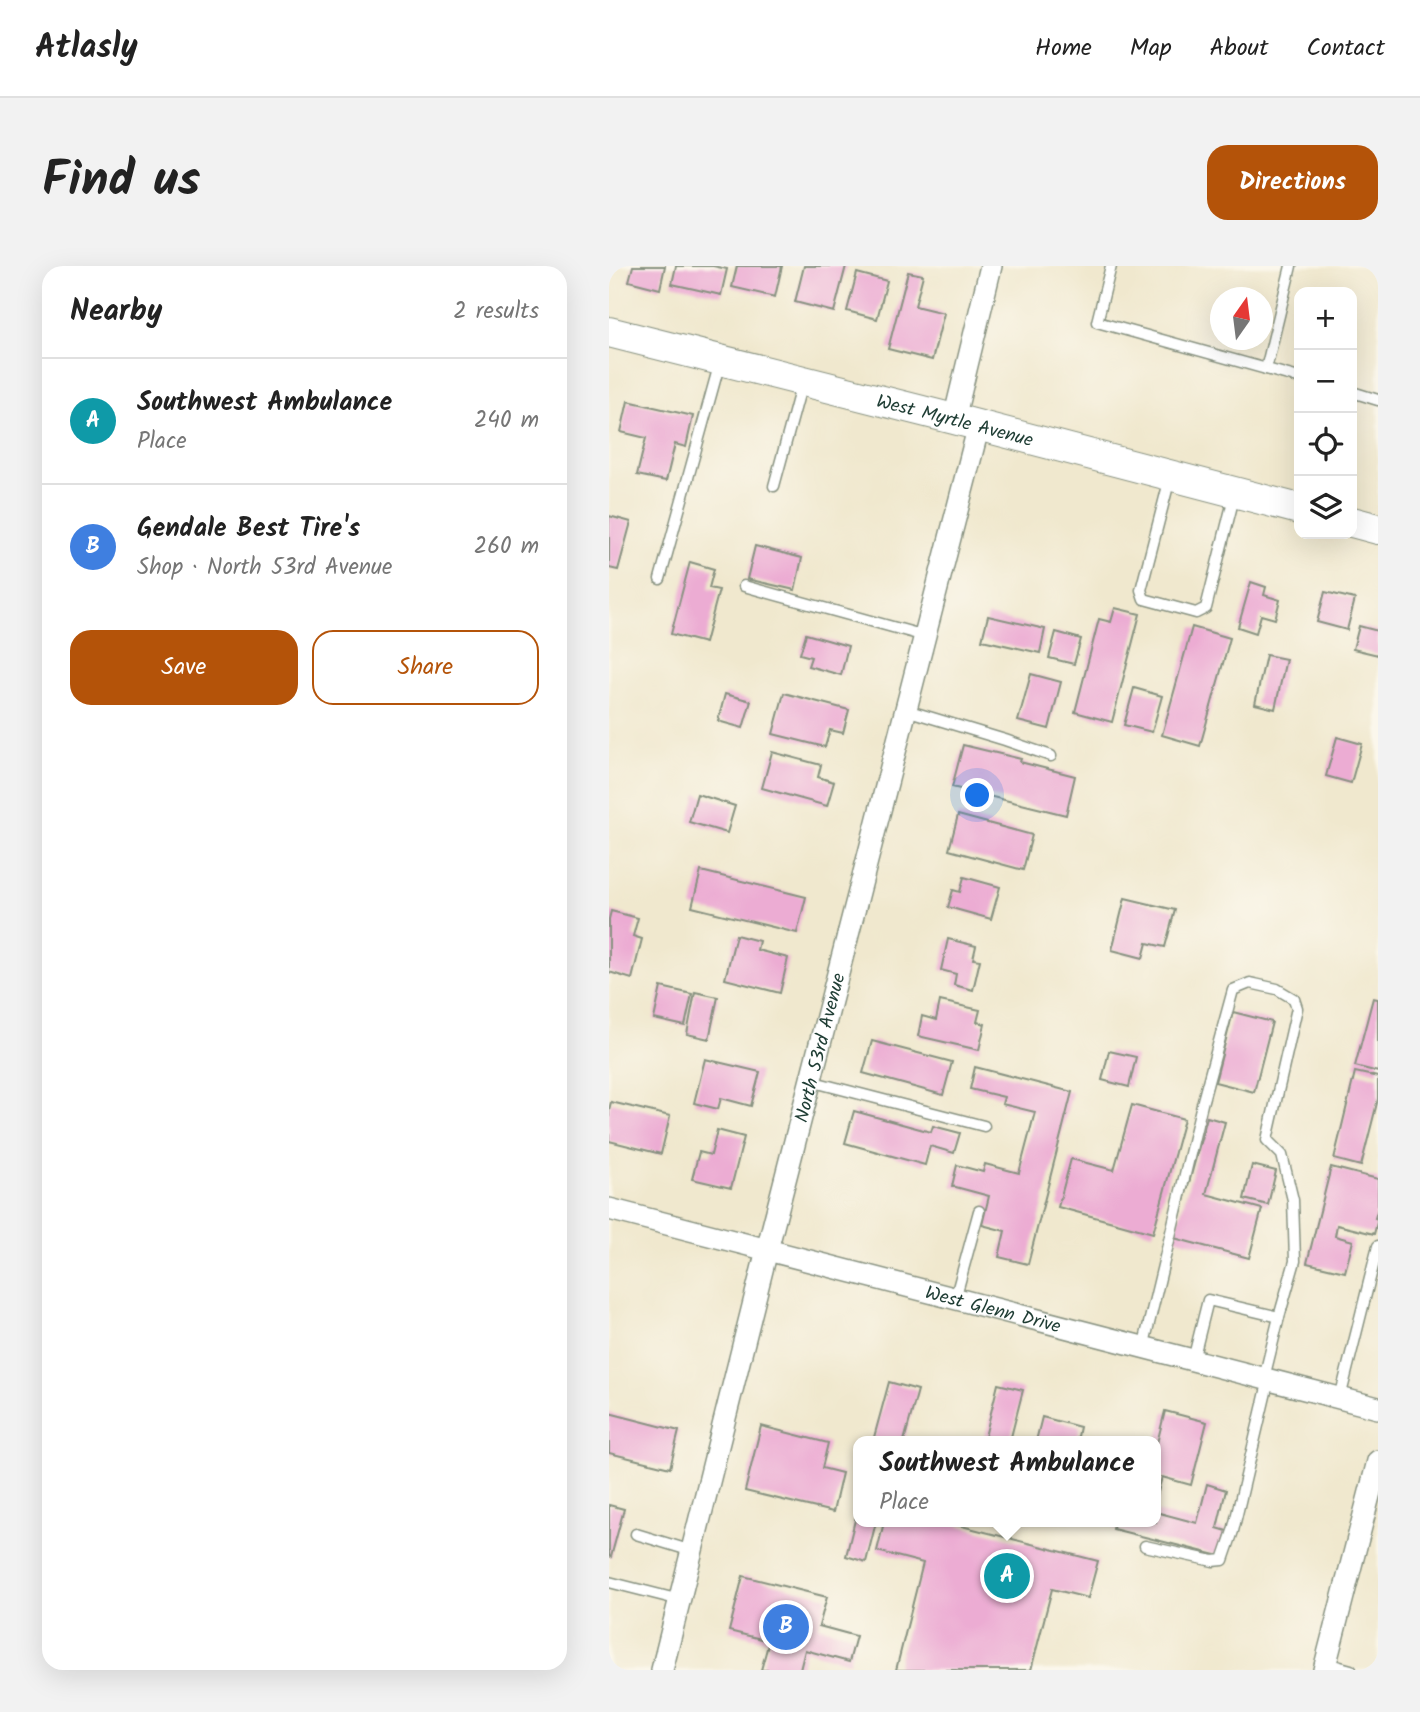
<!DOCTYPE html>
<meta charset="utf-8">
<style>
:root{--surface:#fff;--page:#f2f2f2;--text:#222;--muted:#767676;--line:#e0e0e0;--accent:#b45309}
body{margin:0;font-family:Kalam,sans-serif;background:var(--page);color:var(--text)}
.controls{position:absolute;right:21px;top:21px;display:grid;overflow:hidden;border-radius:14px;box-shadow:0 7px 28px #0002}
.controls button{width:63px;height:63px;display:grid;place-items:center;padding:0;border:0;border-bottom:2px solid var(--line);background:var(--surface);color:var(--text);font:35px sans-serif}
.compass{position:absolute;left:601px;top:21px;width:63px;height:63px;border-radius:50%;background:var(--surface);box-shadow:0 7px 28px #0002;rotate:14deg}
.you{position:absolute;left:369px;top:530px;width:24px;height:24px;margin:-18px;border:5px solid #fff;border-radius:50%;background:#1a73e8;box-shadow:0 0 0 10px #1a73e833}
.badge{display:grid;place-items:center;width:46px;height:46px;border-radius:50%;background:var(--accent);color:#fff;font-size:23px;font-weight:700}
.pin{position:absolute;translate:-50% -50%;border:4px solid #fff;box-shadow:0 2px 7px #0006}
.popup{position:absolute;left:244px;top:1170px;width:308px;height:91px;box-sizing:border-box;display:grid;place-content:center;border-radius:14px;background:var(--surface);filter:drop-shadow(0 2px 5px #0005);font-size:23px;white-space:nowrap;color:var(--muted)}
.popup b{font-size:26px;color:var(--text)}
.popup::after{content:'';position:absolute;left:50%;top:100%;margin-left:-14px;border:14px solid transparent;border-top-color:var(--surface)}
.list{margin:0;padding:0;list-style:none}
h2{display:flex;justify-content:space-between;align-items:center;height:91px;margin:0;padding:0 28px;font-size:30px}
h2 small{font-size:23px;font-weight:400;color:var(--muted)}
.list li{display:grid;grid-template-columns:46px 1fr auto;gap:21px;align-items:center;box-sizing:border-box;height:126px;padding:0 28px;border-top:2px solid var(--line)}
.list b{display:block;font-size:26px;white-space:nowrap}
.list p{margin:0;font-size:23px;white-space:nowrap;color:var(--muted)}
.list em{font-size:23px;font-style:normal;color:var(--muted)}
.actions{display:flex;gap:14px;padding:21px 28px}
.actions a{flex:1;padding:16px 0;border:2px solid var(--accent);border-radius:21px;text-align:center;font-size:24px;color:var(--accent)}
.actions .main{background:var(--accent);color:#fff}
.icon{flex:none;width:38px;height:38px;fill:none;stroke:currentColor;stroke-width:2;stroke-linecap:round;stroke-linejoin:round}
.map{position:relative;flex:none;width:769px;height:1404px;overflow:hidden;border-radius:21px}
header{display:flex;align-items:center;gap:42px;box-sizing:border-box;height:98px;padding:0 35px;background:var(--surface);border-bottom:2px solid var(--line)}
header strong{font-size:33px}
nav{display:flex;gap:38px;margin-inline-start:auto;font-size:24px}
.intro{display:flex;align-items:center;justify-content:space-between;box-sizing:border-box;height:168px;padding:0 42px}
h1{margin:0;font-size:49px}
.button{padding:18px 32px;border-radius:21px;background:var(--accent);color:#fff;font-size:24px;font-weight:700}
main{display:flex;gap:42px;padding:0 42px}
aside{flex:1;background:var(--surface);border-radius:21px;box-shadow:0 7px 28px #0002}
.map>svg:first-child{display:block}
</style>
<header>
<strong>Atlasly</strong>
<nav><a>Home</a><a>Map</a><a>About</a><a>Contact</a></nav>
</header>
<div class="intro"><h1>Find us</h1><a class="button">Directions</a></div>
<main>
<aside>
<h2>Nearby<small>2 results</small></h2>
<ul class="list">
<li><span class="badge" style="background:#0f9aa8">A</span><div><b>Southwest Ambulance</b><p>Place</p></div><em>240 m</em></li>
<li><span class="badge" style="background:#3f7fe0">B</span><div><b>Gendale Best Tire's</b><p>Shop · North 53rd Avenue</p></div><em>260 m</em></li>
</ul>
<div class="actions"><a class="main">Save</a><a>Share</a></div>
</aside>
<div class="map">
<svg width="769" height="1404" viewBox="0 0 769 1404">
<rect width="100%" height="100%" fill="#fbf7ec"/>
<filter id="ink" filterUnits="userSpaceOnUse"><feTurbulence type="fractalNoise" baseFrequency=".0143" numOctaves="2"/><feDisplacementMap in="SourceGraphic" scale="14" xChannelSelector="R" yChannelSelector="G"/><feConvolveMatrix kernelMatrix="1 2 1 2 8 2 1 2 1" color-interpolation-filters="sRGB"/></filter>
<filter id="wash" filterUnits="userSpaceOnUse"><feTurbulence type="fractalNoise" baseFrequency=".00686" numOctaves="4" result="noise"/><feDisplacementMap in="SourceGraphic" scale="28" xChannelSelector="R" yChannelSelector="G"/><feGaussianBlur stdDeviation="1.57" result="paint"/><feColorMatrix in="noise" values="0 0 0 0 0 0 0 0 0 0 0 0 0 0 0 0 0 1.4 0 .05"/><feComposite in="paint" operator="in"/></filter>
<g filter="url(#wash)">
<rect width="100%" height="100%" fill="#f0e8ce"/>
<g id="blocks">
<g fill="#ecacd3">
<polygon points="24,0 56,0 51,23 20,15"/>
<polygon points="67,0 104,0 118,3 112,29 63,18"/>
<polygon points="128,0 173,0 166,31 123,21"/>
<polygon points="195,0 237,0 225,46 186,36"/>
<polygon points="299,6 314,9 306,40 335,47 323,94 279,83"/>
<polygon points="248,7 278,15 268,53 238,45"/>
<polygon points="19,135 84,150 77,181 66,178 57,215 28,209 37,172 12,166"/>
<polygon points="0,250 22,256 9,304 0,302"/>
<polygon points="146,280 193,292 186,324 138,313"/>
<polygon points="81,296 105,303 100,322 110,324 96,377 62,368"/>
<polygon points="642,316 657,321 655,329 671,334 666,353 652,349 647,367 629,361"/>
<polygon points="716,326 746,333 738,364 708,356"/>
<polygon points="506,342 531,348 503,456 466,446 490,353 502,356"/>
<polygon points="379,350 436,363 431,387 373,374"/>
<polygon points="750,360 769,365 769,389 744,383"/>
<polygon points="583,361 621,372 591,480 553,469"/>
<polygon points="447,366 472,373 465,398 440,392"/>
<polygon points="197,368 239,380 232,409 199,400 202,391 191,388"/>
<polygon points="657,389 677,393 666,443 646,438"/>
<polygon points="422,408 452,416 440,463 409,455"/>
<polygon points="525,422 553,430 543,466 515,459"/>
<polygon points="175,427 240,444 234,467 221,464 216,481 164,468"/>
<polygon points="116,428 142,435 134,462 109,455"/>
<polygon points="728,471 753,478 742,517 717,510"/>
<polygon points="354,479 412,493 411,496 466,510 457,549 343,521"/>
<polygon points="163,486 212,499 209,511 225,516 218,540 153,522"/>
<polygon points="88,528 126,540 118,567 80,556"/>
<polygon points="349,549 423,569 414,604 340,584"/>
<polygon points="92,605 197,631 188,667 83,641"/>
<polygon points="355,611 391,621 382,653 339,641 344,624 351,626"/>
<polygon points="516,632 566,644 556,681 538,677 534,692 503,684"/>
<polygon points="2,645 29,652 24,670 33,673 23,713 0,706 0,653"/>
<polygon points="127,669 150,675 148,684 179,692 171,727 116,713"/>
<polygon points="339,673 367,680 364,693 371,694 364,724 345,719 347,708 332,704"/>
<polygon points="52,721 83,728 76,760 45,753"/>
<polygon points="86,726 109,731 100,773 78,768"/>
<polygon points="764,732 769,733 769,806 746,800"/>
<polygon points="331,735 371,744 368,756 376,758 370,784 309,770 313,750 327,754"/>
<polygon points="624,746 663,756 645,826 606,816"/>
<polygon points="263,775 343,796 334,829 254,807"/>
<polygon points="500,785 527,791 520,821 493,814"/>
<polygon points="96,793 151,806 142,840 112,832 109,843 85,837"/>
<polygon points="366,801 463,826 419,998 390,991 396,965 373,959 380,930 343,920 348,899 374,906 376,898 410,907 426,846 393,838 395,831 361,823"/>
<polygon points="746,806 769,811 769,833 752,900 725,893"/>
<polygon points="2,836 61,850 52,888 0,875 0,844"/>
<polygon points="523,839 575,853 544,967 449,941 462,893 505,904"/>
<polygon points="245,845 322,866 324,860 351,867 345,887 321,880 316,899 236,877"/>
<polygon points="598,851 616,856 597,928 653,943 640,992 565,972"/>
<polygon points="108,864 135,871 122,922 83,913 90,886 102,889"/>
<polygon points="643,899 667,905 659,939 635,933"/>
<polygon points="722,901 769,913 769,942 766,952 769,953 765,968 728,959 726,970 744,975 736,1006 698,997"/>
<polygon points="280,1116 309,1124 295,1175 264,1175"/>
<polygon points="389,1118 414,1124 401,1175 375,1175"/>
<polygon points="556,1145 598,1156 582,1219 553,1211 548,1230 547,1181"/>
<polygon points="0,1147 70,1165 61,1202 0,1187"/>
<polygon points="433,1151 471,1161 468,1175 427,1175"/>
<polygon points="152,1160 219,1177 213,1202 233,1207 224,1246 136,1225"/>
<polygon points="598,1218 617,1224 608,1262 618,1265 611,1290 504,1263 505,1256 547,1256 547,1246 588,1257"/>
<polygon points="0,1239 15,1243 2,1291 0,1290"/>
<polygon points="248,1246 249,1256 267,1256 257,1296 237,1290"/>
<polygon points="275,1256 337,1256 489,1295 479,1332 443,1323 422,1404 287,1404 314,1297 268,1285"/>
<polygon points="134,1310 218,1331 210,1360 247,1370 240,1396 196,1384 191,1404 152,1404 160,1375 120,1365"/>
</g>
</g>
</g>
<g filter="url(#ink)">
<use href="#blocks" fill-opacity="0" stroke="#889281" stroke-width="2"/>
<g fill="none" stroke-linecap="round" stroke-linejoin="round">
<defs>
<g id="lane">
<polyline points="502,0 488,56 690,112"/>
<polyline points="657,103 682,0"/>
<polyline points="743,126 769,134"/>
<polyline points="561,212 532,324 535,333 587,347 597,342 626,227"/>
<polyline points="165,220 193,117"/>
<polyline points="51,313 111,96"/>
<polyline points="135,320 316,370"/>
<polyline points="297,444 396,474 442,490"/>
<polyline points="201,815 375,860"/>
<polyline points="346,1033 370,945"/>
<polyline points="534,1082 593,838 624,724 641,717 668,723 685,733 688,742 658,874 673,889 684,934 686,995 670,1051 599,1034 584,1094"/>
<polyline points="655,1112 670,1051"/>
<polyline points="731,1132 769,980"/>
<polyline points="27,1268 83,1285"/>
<polyline points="536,1280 604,1295 614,1294 624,1265 660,1113"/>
<polyline points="0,1316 71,1334"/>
<polyline points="717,1397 742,1404"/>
</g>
<g id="street">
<polyline points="345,153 382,0"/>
<path id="s1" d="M0,943L769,1142"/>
<path id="s2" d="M53,1404L158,984L370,159"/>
<polyline points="715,1404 769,1195"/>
</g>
<g id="secondary">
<path id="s3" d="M0,66L345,153L690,243"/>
<polyline points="743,256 769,263"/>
</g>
</defs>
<use href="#lane" stroke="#889281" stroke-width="13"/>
<use href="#street" stroke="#889281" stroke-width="24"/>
<use href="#secondary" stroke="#889281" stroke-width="32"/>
<use href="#lane" stroke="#fff" stroke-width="10"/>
<use href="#street" stroke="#fff" stroke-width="21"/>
<use href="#secondary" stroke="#fff" stroke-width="30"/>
</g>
</g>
<g text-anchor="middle" stroke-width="6" stroke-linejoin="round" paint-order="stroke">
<g font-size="19" fill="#1f3d34" stroke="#fbf7ec">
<text dy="7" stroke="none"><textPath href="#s3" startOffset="357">West Myrtle Avenue</textPath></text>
<text dy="7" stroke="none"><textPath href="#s2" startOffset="642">North 53rd Avenue</textPath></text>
<text dy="7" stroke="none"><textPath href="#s1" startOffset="397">West Glenn Drive</textPath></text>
</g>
</g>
</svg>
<div class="controls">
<button>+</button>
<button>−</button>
<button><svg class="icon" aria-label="locate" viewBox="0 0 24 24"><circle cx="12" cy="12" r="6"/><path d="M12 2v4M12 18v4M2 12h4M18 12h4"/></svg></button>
<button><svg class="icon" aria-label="layers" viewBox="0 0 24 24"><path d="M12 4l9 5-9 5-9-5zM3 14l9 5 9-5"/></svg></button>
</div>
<svg class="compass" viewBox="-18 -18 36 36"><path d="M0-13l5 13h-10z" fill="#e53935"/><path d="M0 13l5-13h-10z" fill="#767676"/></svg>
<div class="you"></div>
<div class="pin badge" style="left:398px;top:1310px;background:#0f9aa8">A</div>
<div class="popup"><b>Southwest Ambulance</b>Place</div>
<div class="pin badge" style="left:177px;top:1361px;background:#3f7fe0">B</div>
</div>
</main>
